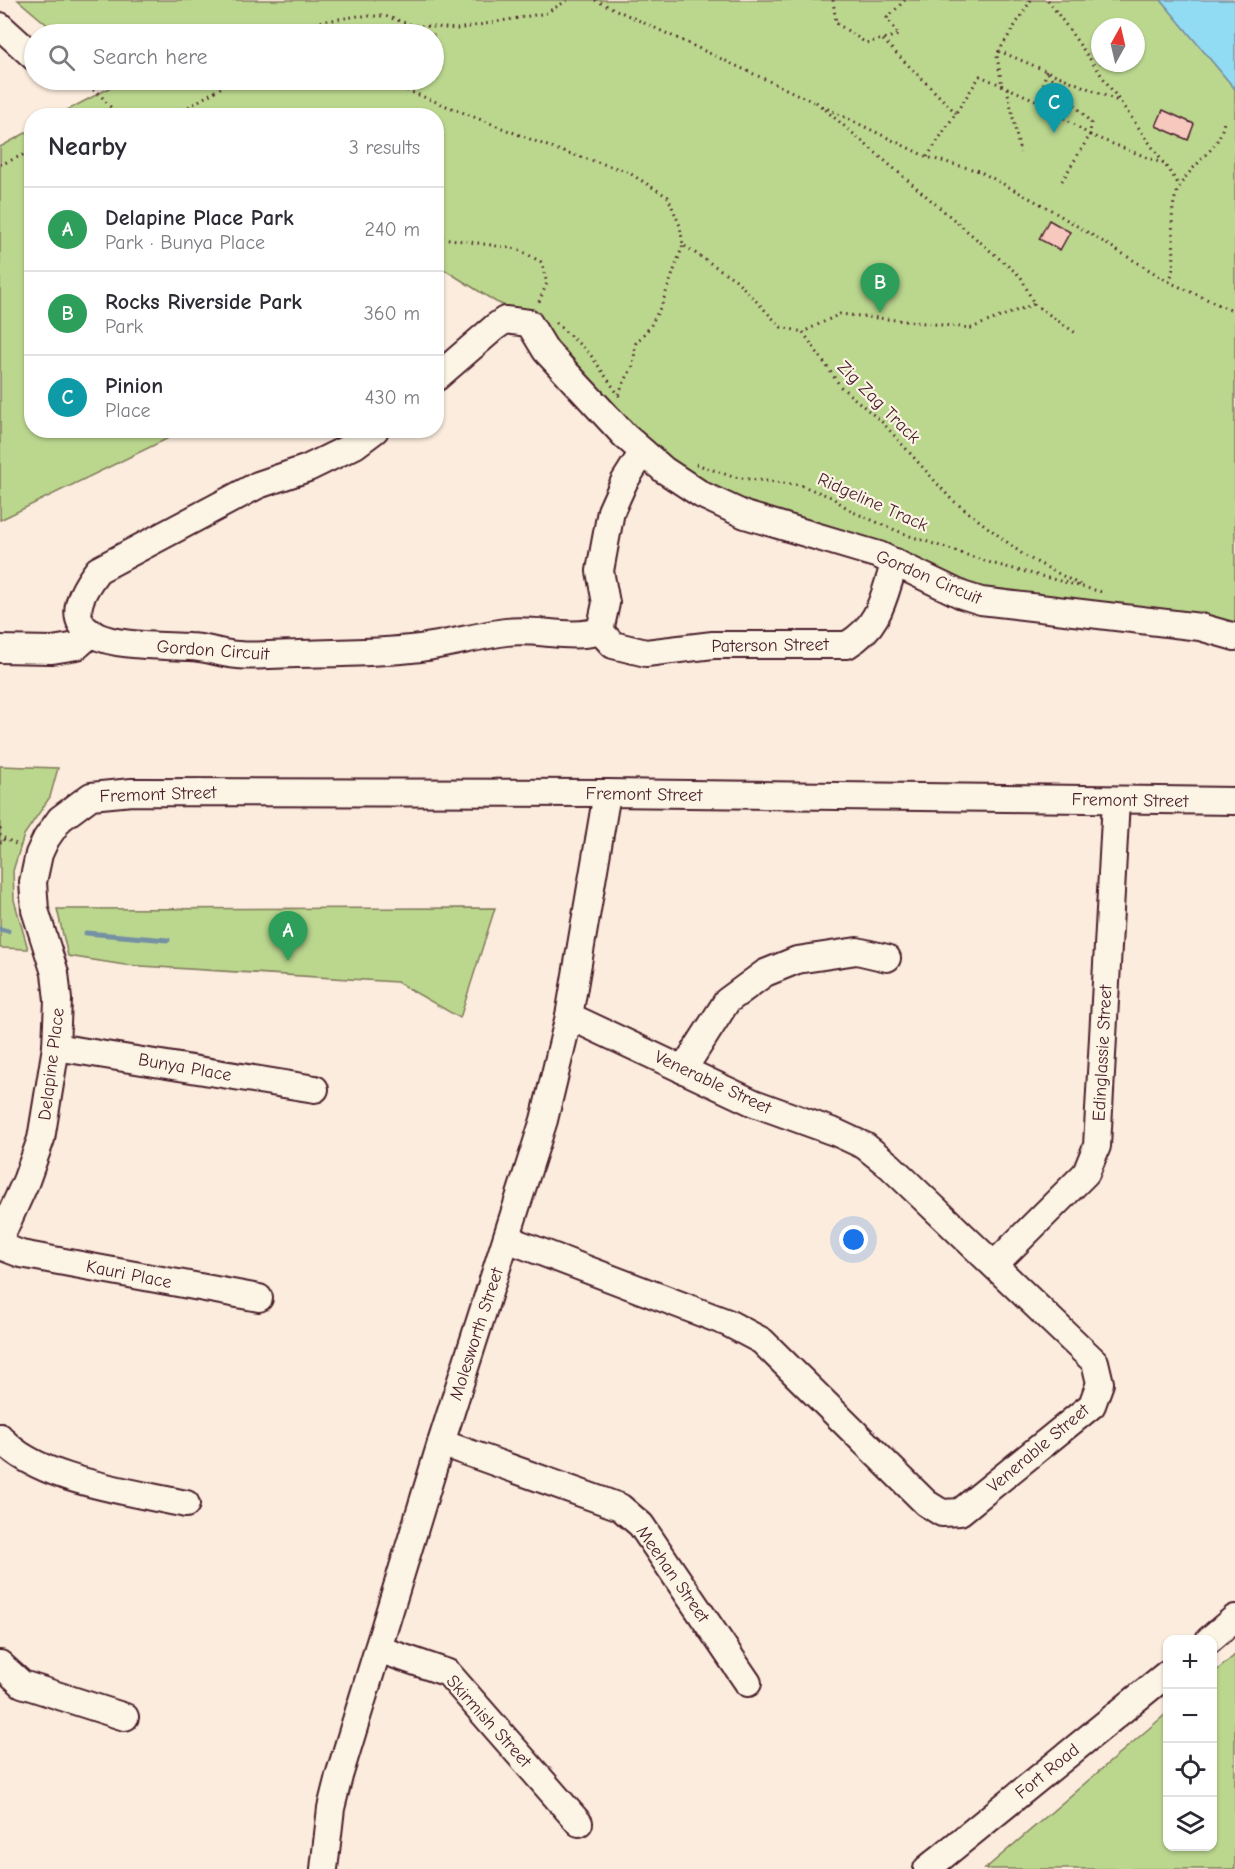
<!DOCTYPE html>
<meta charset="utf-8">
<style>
:root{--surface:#fff;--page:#f7f7f7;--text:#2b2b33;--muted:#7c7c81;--line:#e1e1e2;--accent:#d1495b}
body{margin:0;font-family:"Comic Neue",sans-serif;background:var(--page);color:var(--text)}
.controls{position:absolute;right:18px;bottom:18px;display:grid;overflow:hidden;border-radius:12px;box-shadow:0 2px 4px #0004}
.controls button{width:54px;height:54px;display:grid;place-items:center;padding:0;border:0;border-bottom:2px solid var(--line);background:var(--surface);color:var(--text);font:30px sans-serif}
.compass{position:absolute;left:1091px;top:18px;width:54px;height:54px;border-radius:50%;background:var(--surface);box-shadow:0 2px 4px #0004;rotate:8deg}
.you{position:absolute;left:854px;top:1240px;width:21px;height:21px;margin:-15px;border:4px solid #fff;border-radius:50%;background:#1a73e8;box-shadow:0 0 0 9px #1a73e833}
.badge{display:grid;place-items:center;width:39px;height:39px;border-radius:50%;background:var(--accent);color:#fff;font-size:20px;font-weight:700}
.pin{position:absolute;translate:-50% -50px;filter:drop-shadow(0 2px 3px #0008)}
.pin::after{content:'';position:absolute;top:32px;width:21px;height:18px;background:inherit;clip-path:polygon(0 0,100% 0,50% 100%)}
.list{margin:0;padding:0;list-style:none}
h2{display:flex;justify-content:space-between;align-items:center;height:78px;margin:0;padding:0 24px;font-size:26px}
h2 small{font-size:20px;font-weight:400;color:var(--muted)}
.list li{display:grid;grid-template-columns:39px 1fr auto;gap:18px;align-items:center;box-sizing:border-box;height:84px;padding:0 24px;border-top:2px solid var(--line)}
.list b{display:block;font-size:22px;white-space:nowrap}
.list p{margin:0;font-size:20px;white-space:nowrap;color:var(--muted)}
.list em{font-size:20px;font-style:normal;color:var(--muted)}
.icon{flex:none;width:33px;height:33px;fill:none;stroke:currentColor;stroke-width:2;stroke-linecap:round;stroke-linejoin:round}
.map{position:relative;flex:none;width:1235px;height:1869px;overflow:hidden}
.search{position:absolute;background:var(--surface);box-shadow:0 2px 4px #0004;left:24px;top:24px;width:420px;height:66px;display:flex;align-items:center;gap:15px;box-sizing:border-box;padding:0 21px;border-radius:33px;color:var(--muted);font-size:22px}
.panel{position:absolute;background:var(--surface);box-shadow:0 2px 4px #0004;left:24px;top:108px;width:420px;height:330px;border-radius:24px}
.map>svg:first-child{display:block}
</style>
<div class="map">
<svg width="1235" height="1869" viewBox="0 0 1235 1869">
<rect width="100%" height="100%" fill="#fbecdd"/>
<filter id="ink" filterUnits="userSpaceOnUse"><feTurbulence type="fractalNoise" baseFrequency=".0167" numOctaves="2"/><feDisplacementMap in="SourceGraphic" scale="12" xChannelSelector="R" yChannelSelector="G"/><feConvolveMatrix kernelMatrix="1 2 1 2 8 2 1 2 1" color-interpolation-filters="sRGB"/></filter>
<g filter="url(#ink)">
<g fill="#bbd78e" stroke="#827b5c" stroke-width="1.5" fill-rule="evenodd">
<path d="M18,0H1161L1235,89V630L982,590L899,553L749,507L698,482L637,430L537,319L496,302L437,265L436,116L58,115L115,85L109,80H434V34H58ZM1100,27H1136V63H1100Z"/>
<polygon points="31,130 32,430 183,431 0,520 0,147"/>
<polygon points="0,766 58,768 50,797 24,835 13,871 14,900 28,949 0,948"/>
<polygon points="495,908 460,1018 397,982 125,965 68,956 57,909"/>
<polygon points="1235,1655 1235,1869 985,1869 1167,1713 1168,1846 1212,1846 1213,1674"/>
</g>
<polygon fill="#92dcf3" stroke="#7590a3" stroke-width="1.5" points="1161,0 1235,0 1235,89"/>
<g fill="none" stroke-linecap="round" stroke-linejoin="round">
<g stroke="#7590a3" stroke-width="5">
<polyline points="0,929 8,931"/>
<polyline points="86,933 168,940"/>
</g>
</g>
<g fill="#f7c8be" stroke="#4a1f2b" stroke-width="1.5">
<polygon points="1163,110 1194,124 1188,140 1156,126"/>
<polygon points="1049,220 1070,232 1060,250 1039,239"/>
</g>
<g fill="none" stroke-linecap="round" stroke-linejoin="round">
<defs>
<g id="minor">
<polyline points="0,26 34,57"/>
<polyline points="436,378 495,327 505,320 529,323 546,351 625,436 664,470 702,495 745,515 879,555 962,595 981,601 1200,627 1235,637"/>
<path d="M375,430L355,445L308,468L258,485L98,570C35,651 138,644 189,647C205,647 222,654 238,655C258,657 278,654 297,654C339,653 380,653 420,648C449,644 477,636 506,632C538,628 569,640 600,631L606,603L600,571L611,511L624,482L643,452"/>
<path d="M600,631L613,645L646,653L713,645H847C881,625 883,597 895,562"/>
<polyline points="0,649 52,650 77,646 92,633"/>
<polyline points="56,1047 315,1089"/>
<polyline points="683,1070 727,1001 765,973 797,960 857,951 887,958"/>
<polyline points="0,1238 26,1181 41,1139 56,1047 58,1000 55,973 35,910 33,882 39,854 46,839 60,819 91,796 132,792 607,793 1235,801"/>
<polyline points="507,1239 728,1323 762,1341 926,1503 942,1513 960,1512 1092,1405 1100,1383 1095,1362 890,1166 865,1146 837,1133 754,1103 569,1016"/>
<polyline points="0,1246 21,1254 259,1298"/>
<polyline points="994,1265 1086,1173 1097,1146 1116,801"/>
<path d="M0,1437C34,1480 133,1492 186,1504"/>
<polyline points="441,1443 620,1507 641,1525 748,1683"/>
<polyline points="1209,1640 1235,1618"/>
<polyline points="378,1649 448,1673 579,1823"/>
<polyline points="0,1664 22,1684 125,1717"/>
<polyline points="324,1869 331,1808 339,1776 441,1443 544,1120 569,1016 607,793"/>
<polyline points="927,1869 1168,1673"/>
</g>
</defs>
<use href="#minor" stroke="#4a1f2b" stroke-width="30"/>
<g stroke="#4a1f2b" stroke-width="3" stroke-dasharray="1.5 4.5" stroke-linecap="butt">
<polyline points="595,0 816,103"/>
<polyline points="833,0 836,23 866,43 899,35 887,18 905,0"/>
<polyline points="1031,0 999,51 1118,101"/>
<polyline points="1048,0 1180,186"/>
<polyline points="306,34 307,24 358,16 385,16 412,25 457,29 546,13 568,0"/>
<polyline points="883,40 956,113"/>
<polyline points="999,51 997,56 1002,86"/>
<polyline points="1046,71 1040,102 1090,135 1062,181"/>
<polyline points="1047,73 1091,123 1090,135 1164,164"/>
<polyline points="52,80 97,91 118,116"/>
<polyline points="354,80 396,86 555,149 626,171 668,197 680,226 683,245 736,280 781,327 803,332"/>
<polyline points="1007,88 1020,153"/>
<polyline points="816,102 1021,277 1034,304 971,328 840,314 803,332 841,387 883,423 951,499 1025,556 1084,587"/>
<polyline points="822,106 927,157 979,171 1046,207 1169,282 1235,312"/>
<polyline points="185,109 196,116"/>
<polyline points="173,116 234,80"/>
<polyline points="927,157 980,76 1040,102"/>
<polyline points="0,165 32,151"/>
<polyline points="436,237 518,249 541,262 547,283 538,304"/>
<path d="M1169,282C1181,255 1165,223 1177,192C1189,163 1221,152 1224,120"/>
<polyline points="1034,304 1077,334"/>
<polyline points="556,323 590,354 620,397"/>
<polyline points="618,394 633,366 636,343 650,327 662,304 683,245"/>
<polyline points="696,464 733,477 800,485 831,497 853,512 907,535 991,563 1102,592"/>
<polyline points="0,828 0,836 20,846"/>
<polyline points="0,842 5,841 1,837"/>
</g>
<use href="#minor" stroke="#fcf5e5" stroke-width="26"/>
</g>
</g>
<g text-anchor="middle" stroke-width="4.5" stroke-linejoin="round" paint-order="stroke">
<g font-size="18" fill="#4a1f2b" stroke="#fcf5e5">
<text transform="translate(879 402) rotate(45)" y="6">Zig Zag Track</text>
<text transform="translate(873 502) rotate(24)" y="6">Ridgeline Track</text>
<text transform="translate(929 577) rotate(23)" y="6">Gordon Circuit</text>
<text transform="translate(770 645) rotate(-1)" y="6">Paterson Street</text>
<text transform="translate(213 650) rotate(4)" y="6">Gordon Circuit</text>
<text transform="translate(158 794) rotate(-2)" y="6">Fremont Street</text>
<text transform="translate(644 794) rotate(1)" y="6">Fremont Street</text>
<text transform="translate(1130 800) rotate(1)" y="6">Fremont Street</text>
<text transform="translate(1102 1053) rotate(-87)" y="6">Edinglassie Street</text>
<text transform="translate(51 1064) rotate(-83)" y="6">Delapine Place</text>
<text transform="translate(185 1067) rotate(10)" y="6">Bunya Place</text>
<text transform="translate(713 1082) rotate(25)" y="6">Venerable Street</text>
<text transform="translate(129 1274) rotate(11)" y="6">Kauri Place</text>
<text transform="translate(476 1334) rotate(-72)" y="6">Molesworth Street</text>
<text transform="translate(1038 1448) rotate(-40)" y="6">Venerable Street</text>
<text transform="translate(673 1574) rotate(55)" y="6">Meehan Street</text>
<text transform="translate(489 1721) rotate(48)" y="6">Skirmish Street</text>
<text transform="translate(1047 1771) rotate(-39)" y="6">Fort Road</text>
</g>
</g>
</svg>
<div class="controls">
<button>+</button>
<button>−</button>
<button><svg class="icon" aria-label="locate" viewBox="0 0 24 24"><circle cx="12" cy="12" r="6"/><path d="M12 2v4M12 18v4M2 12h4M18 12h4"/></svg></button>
<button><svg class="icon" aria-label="layers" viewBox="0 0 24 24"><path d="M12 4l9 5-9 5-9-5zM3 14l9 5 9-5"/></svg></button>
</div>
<svg class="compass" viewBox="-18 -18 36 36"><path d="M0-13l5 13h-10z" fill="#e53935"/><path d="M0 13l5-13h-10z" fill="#7c7c81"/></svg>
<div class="you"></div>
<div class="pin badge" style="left:288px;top:961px;background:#2e9e5b">A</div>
<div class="pin badge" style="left:880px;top:313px;background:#2e9e5b">B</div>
<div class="pin badge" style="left:1054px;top:133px;background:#0f9aa8">C</div>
<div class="search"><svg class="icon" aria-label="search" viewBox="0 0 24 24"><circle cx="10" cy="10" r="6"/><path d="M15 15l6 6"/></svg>Search here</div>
<section class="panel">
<h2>Nearby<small>3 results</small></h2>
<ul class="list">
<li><span class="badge" style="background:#2e9e5b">A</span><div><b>Delapine Place Park</b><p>Park · Bunya Place</p></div><em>240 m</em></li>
<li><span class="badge" style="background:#2e9e5b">B</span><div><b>Rocks Riverside Park</b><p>Park</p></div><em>360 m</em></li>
<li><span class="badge" style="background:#0f9aa8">C</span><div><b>Pinion</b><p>Place</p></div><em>430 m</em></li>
</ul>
</section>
</div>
